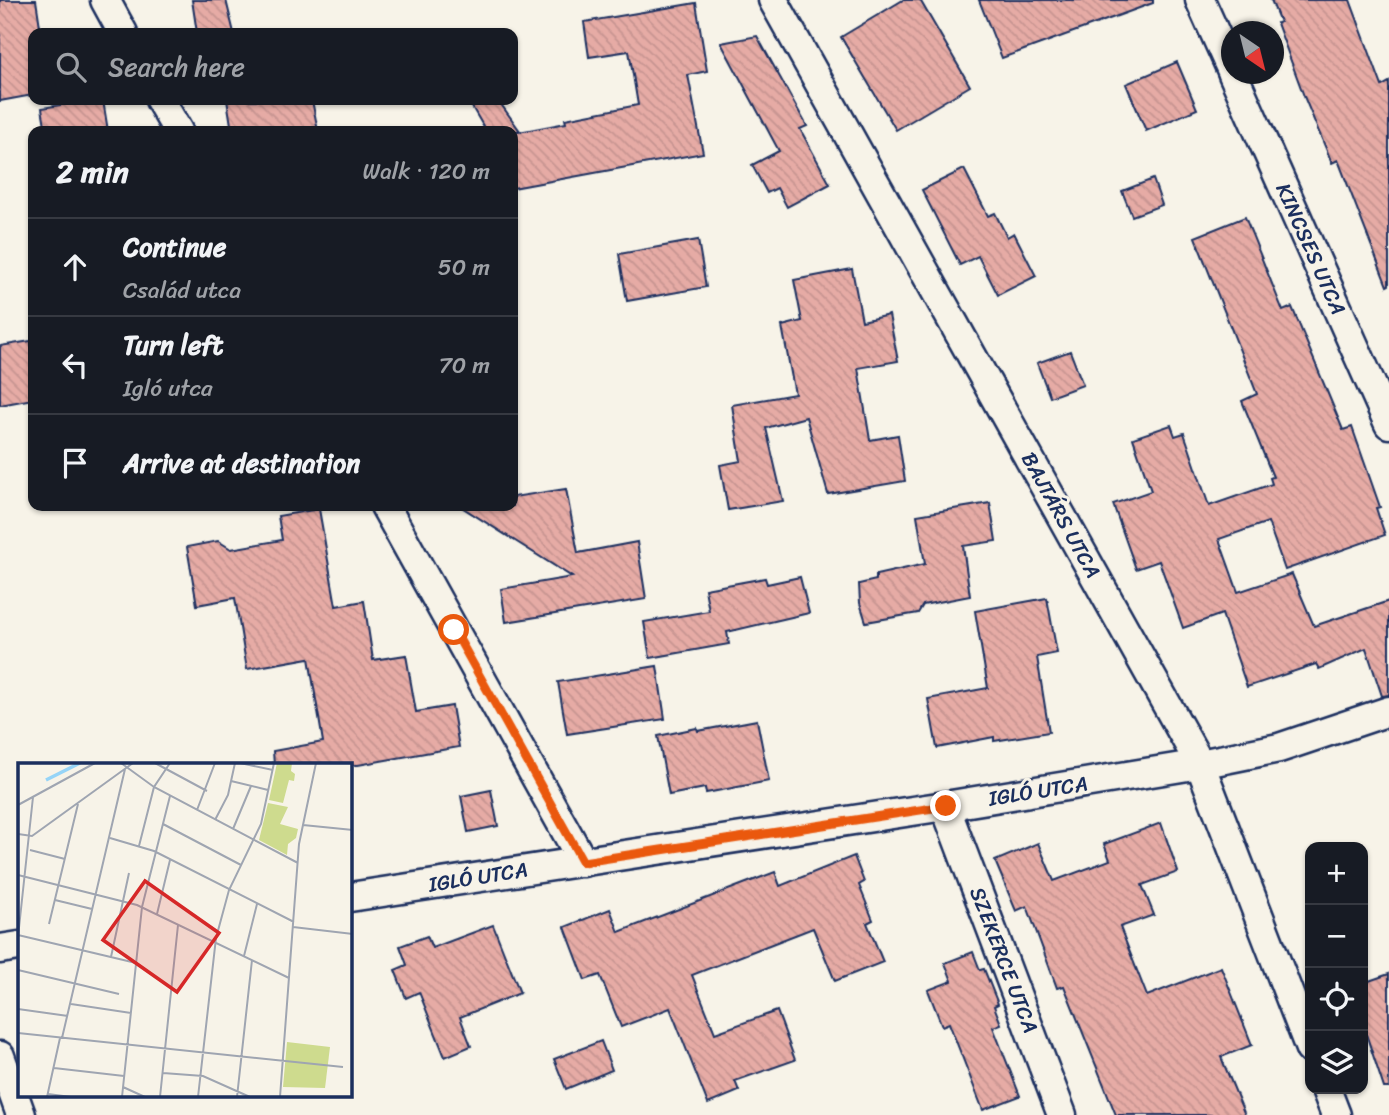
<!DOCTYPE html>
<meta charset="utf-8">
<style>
:root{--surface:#171b24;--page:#242831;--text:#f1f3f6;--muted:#9ea1a6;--line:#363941}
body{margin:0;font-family:Sriracha,sans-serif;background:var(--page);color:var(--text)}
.controls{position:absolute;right:21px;bottom:21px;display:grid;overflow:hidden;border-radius:14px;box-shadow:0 2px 5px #0004}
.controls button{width:63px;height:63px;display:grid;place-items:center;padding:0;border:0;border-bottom:2px solid var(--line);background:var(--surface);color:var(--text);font:35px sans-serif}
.compass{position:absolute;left:1221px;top:21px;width:63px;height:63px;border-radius:50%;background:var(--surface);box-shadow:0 2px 5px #0004;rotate:145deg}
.stop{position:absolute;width:21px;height:21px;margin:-16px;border:5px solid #ea580c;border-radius:50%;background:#fff}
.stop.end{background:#ea580c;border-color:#fff;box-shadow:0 2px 7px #0008}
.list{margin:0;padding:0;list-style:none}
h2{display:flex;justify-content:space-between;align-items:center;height:91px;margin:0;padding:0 28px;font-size:30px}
h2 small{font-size:23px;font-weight:400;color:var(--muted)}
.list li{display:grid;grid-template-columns:46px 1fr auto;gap:21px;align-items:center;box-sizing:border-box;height:98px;padding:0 28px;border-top:2px solid var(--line)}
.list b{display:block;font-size:26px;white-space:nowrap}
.list p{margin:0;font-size:23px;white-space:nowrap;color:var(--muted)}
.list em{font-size:23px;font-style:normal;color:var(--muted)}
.icon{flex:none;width:38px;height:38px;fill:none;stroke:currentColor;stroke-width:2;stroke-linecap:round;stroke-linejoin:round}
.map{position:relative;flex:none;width:1389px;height:1115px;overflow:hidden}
.search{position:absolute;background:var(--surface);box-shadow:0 2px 5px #0004;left:28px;top:28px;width:490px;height:77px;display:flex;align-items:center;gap:18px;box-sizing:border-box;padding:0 24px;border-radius:14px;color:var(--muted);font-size:26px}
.panel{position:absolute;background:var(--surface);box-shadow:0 2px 5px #0004;left:28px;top:126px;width:490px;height:385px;border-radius:14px}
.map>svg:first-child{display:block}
</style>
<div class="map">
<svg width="1389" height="1115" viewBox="0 0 1389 1115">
<defs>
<pattern id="building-back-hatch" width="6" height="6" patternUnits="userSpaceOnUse" patternTransform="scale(1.75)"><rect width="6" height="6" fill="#e6aba5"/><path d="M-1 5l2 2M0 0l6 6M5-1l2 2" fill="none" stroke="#c59390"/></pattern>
</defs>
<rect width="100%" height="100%" fill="#f7f3e8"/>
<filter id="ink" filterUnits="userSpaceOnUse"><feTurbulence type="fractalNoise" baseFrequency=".0143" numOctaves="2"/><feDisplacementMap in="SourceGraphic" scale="14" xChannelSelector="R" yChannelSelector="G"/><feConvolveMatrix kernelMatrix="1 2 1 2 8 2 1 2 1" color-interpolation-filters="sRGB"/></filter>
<g filter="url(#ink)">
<g fill="url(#building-back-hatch)" stroke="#1b2f5e" stroke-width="2">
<polygon points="0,0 36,0 41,33 33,33 33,95 0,101"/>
<polygon points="192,0 226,0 234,33 197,33"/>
<polygon points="903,0 920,0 970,86 896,130 841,37"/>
<polygon points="979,0 1153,0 1153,3 1002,58"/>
<polygon points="1271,0 1350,0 1382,86 1389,82 1389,285 1387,286 1338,160 1332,163 1305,99 1277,23 1280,22"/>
<polygon points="696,3 707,71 688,75 703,153 513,188 513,133 566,123 565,119 638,105 629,51 589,57 584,22"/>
<polygon points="757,36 807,126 800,129 830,184 787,207 777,188 767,193 752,165 779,151 721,43"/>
<polygon points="1177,62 1197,109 1146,131 1126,84"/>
<polygon points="91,100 103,100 108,131 46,131 42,108"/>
<polygon points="227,100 312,100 318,131 232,131"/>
<polygon points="468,100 498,100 520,131 486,131"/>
<polygon points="964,169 988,216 995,213 1007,237 1014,233 1036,276 998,295 978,256 960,265 922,190"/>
<polygon points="1153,179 1162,205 1132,216 1122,191"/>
<polygon points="1245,217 1283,311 1292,307 1343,430 1352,427 1380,507 1376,508 1385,535 1285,570 1268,522 1219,539 1238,592 1292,574 1314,626 1389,601 1389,695 1382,696 1366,648 1319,669 1316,664 1247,687 1222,614 1183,628 1159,561 1136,569 1113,504 1151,491 1133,438 1171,425 1175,436 1184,433 1209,506 1272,484 1270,478 1273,477 1242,401 1257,394 1195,237"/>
<polygon points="698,240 706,287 627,301 619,254"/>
<polygon points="852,269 862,321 889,315 898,361 858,368 870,440 898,435 905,481 828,494 806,417 766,428 783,501 728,510 720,465 741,461 732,405 795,394 782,326 802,321 794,280"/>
<polygon points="31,341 33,356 33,399 0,405 0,346"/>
<polygon points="1070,351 1083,385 1050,397 1037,363"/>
<polygon points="566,489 578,553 637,542 646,599 506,622 501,589 572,577 460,506 513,506 513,497"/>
<polygon points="990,503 996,541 963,546 970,596 923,605 918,613 866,622 860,603 859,584 876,580 876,575 925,564 917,515"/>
<polygon points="319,509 336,606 364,601 373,660 406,655 416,712 452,706 459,747 358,765 274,765 273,751 323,742 309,658 247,669 235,598 197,605 187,547 218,541 231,549 282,540 278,516"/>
<polygon points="800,577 809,613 727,632 729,644 650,658 644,622 709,611 705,589 765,578 767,584"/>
<polygon points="1047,598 1057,653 1037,657 1049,732 994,741 994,737 937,748 928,699 988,688 975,611"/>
<polygon points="657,666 665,719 567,734 558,682"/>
<polygon points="757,720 769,781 706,793 705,788 669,795 658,736 697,728 698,731"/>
<polygon points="491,790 498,826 468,832 461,796"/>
<polygon points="1161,823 1178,872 1142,885 1154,915 1120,927 1147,996 1221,967 1252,1045 1221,1057 1245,1115 1116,1115 1064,986 1057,988 1027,906 1016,911 995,861 1038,843 1054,881 1110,860 1104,844"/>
<polygon points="854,856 864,882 859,885 873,920 867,923 883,962 835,981 813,928 692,975 715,1033 777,1011 795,1060 735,1081 739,1091 708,1104 670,1008 621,1027 600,975 585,980 565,927 610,909 619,932 775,872 780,886"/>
<polygon points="493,925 520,993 460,1017 471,1046 445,1057 419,992 406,998 395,970 407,965 400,946 427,936 432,948"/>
<polygon points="973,952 980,970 984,969 998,1004 994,1006 1001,1024 993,1027 1020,1096 983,1110 949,1023 942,1026 928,990 952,981 945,963"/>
<polygon points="1389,974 1389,1088 1384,1088 1363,1025 1363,983"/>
<polygon points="601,1041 612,1070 566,1089 554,1059"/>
</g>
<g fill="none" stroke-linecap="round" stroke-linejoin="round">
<defs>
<g id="minor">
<polyline points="105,0 123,33"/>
<polyline points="773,0 1200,764 1310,1049"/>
<polyline points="1200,0 1232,71"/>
<polyline points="1233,74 1389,424"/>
<polyline points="160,100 178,131"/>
<polyline points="385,506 583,862"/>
<polyline points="945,806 1062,1115"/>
<polyline points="350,897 945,806 1200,764 1279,748 1389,711"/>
<polyline points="0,949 19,946"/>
<polyline points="0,1056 21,1115"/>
<polyline points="1326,1089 1336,1115"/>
</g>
</defs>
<use href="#minor" stroke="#1b2f5e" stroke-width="33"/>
<use href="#minor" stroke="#f7f3e8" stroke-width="28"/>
</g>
</g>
<g fill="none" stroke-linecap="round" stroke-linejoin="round" filter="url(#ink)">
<polyline stroke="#ea580c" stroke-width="9" points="454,630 583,862 946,806"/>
</g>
<g text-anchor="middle" stroke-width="6" stroke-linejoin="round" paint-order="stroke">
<g font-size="21" fill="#1b2f5e" stroke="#f7f3e8">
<text transform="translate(1311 249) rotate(66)" y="7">KINCSES UTCA</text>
<text transform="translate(1061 515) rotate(61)" y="7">BAJTÁRS UTCA</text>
<text transform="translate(1038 791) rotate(-9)" y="7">IGLÓ UTCA</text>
<text transform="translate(478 877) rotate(-9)" y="7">IGLÓ UTCA</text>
<text transform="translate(1004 960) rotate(69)" y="7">SZEKERCE UTCA</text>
</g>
</g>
<g transform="translate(18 763)">
<rect width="334" height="334" fill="#f7f3e8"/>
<path d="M259,0H274L273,8L277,11L276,18L271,17L265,40L251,37ZM250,40L270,44L262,61L280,66L278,75L270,81L269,92L241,77Z" fill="#cedb8e"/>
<path d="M269,279L312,284L307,325L265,324Z" fill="#cedb8e"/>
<path fill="none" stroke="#96d4f7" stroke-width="3.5" d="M28,17L62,0"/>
<path fill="none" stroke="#9fa5b1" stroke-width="2" d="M103,0L136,24L280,100M137,0L189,28M222,0L255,7M213,18L250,27M0,42L77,0M179,47L197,0M197,57L210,32L217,0M145,61L223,102M285,62L335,67M215,66L233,23M0,71L14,73L115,0M92,75L136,88L276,159M121,83L136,24L152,0M12,87L47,96M0,112L119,142L271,215M37,137L74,146M139,151L152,97M31,161L60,41M275,164L335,171M0,172L118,200M0,174L15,34M226,193L239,141M93,194L111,110M0,207L101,231M53,241L113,250M0,246L50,253M0,270L325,304M44,275L107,6M36,305L106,313M145,310L185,313L232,334M105,324L127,334M30,331L53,334M29,334L42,275M104,334L124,144L152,33M142,334L160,162M180,334L198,175L211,127L243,61L256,0M219,334L234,197M262,334L281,81L298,0"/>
<path fill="#d62828" fill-opacity="0.15" stroke="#d62828" stroke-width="3.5" d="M127,118L201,170L159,229L85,177Z"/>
<rect width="334" height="334" fill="none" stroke="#1b2f5e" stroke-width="3.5"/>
</g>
</svg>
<div class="controls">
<button>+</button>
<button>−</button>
<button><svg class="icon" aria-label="locate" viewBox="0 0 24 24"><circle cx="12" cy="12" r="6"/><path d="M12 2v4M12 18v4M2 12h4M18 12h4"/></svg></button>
<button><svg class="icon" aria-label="layers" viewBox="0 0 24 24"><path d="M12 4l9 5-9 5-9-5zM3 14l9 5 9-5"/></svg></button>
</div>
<svg class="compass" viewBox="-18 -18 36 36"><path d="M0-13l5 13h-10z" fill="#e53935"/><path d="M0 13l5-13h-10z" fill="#9ea1a6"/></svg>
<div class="stop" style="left:454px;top:630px"></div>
<div class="stop end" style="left:946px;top:806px"></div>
<div class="search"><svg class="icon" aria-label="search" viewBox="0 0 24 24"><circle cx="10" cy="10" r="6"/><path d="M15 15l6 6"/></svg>Search here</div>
<section class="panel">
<h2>2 min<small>Walk · 120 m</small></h2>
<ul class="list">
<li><svg class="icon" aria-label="ahead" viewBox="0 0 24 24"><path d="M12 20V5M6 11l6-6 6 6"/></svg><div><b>Continue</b><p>Család utca</p></div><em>50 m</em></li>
<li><svg class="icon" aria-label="left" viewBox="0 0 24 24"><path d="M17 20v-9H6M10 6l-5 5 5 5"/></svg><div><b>Turn left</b><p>Igló utca</p></div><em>70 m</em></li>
<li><svg class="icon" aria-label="arrive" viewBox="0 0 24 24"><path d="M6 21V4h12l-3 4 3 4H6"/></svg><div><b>Arrive at destination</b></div></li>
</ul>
</section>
</div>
